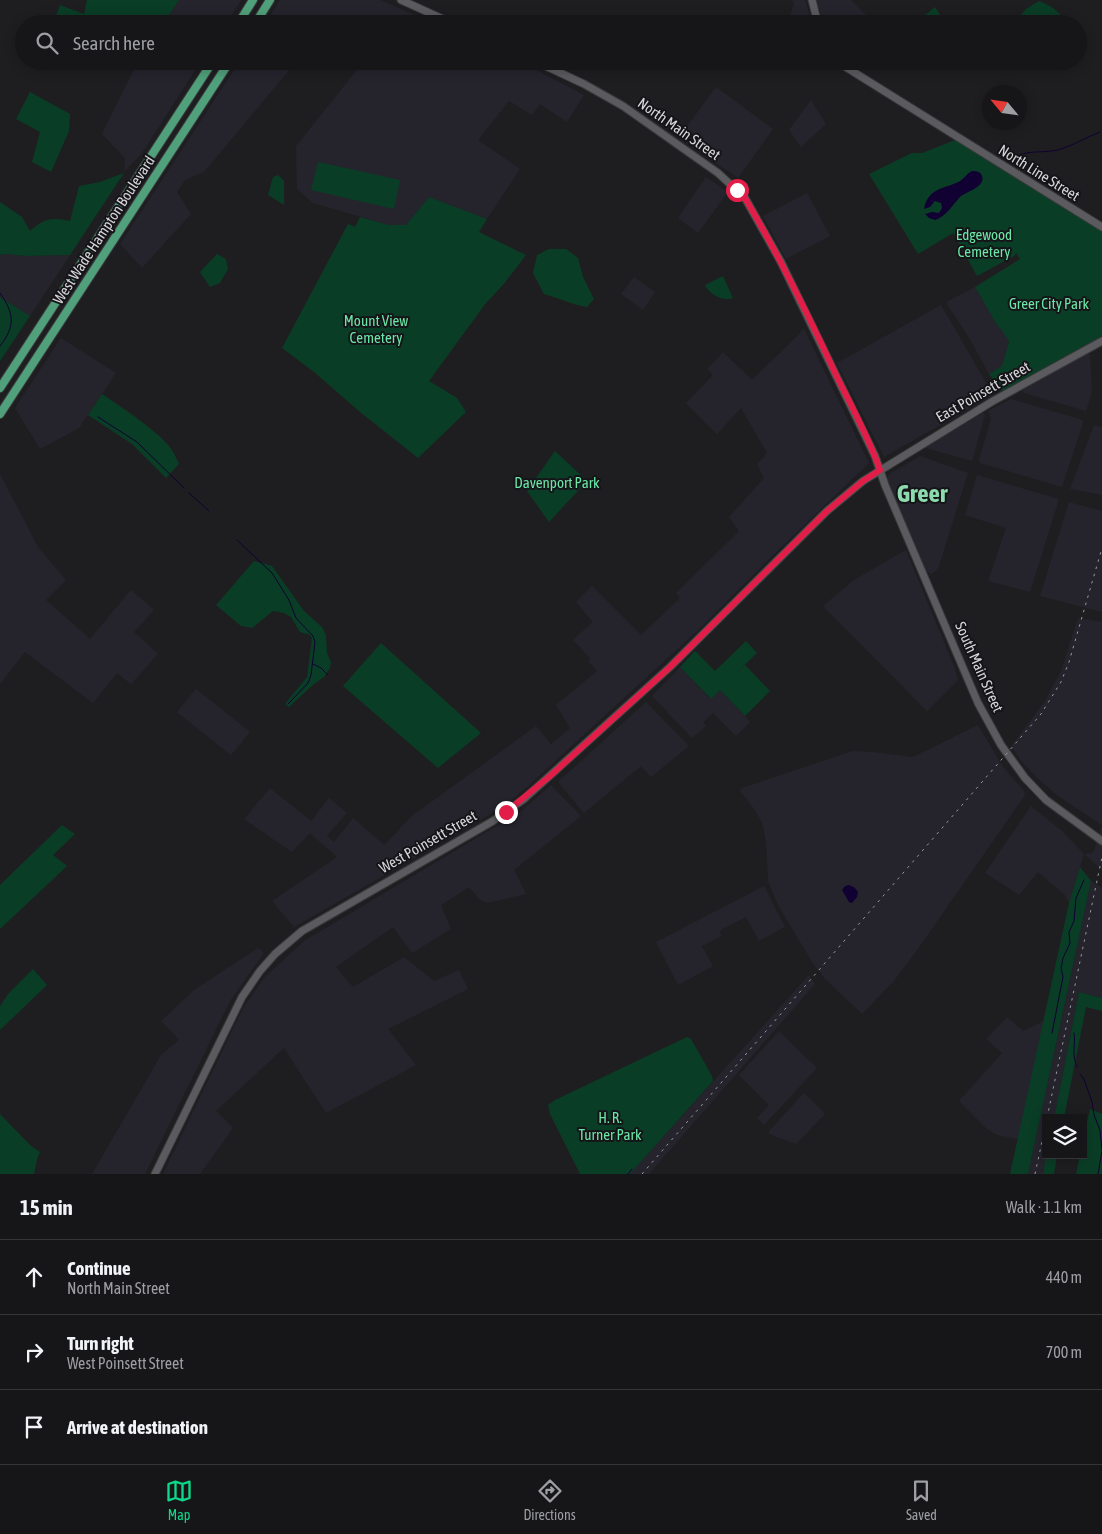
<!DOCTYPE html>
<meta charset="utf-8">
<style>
:root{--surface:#161619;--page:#232326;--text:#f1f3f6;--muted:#9e9fa2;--line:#353538;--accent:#0ed98a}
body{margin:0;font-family:"Asap Condensed",sans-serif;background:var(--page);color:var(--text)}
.controls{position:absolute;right:15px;bottom:15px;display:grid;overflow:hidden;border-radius:0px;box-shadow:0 2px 12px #0003}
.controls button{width:45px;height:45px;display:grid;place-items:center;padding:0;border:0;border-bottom:1px solid var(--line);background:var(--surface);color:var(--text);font:25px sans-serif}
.compass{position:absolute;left:982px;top:85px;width:45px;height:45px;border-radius:50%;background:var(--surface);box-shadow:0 2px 12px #0003;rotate:299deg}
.stop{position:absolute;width:15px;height:15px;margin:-11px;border:4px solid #e11d48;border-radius:50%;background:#fff}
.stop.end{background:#e11d48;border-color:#fff;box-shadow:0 1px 5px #0008}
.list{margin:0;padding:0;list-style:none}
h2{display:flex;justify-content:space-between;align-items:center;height:65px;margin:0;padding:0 20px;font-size:21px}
h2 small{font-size:16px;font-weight:400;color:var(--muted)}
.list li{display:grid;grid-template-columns:32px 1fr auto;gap:15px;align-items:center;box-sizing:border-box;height:75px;padding:0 20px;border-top:1px solid var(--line)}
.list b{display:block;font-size:19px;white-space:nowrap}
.list p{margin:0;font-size:16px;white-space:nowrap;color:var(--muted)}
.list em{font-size:16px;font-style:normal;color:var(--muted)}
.icon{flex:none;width:28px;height:28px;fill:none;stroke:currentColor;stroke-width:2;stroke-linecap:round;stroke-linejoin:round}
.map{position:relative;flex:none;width:1102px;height:1174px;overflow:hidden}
.search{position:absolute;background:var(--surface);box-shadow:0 2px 12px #0003;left:15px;right:15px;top:15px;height:55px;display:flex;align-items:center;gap:12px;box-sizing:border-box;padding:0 18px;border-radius:28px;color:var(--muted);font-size:19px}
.sheet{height:290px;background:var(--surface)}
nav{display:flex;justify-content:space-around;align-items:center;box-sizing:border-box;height:70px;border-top:1px solid var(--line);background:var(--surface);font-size:14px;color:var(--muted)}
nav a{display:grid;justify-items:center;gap:2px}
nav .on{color:var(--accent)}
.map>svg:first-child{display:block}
</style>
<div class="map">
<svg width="1102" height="1174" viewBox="0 0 1102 1174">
<rect width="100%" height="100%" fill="#1e1e21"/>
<g fill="#25242d">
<polygon points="179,0 241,0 226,24 163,24"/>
<polygon points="280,0 380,0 436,24 265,24"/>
<polygon points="792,0 805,0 812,24 787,24 794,4"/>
<polygon points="817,0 851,0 867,16 861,24 823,24"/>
<polygon points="138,61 201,61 142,153 124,172 125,158 102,134"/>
<polygon points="240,61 297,61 204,172 185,180 177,192 191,214 142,268 120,244"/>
<polygon points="364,61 519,61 584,95 567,122 540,104 532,115 509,101 478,140 520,169 487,219 429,197 406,225 389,225 313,203 297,189 296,146"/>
<polygon points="716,87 773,129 738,178 681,139 682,133"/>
<polygon points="811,100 826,124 801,147 789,130"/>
<polygon points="706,177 728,192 698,233 678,218"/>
<polygon points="807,193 830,236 786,259 763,216"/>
<polygon points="4,254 27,256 70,255 30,316 0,297 0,255"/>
<polygon points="634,277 655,292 643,310 621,294"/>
<polygon points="975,287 998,327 1001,329 1009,341 1002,366 989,374 971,341 947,304 948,301"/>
<polygon points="941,305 993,395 884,457 837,363"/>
<polygon points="804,329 869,463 768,560 695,633 528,786 503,807 294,927 272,901 337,857 310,833 292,852 244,819 270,788 311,821 329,798 347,813 327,836 334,842 353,818 384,845 413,815 536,726 551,744 570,728 556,705 597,671 588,661 590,658 573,640 593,622 576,602 592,586 641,635 680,598 676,593 739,531 729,517 764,478 757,464 767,453 741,408 717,434 686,403 713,375 707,369 723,352 752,380"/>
<polygon points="61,338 116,373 79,428 40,449 15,408"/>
<polygon points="1086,354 1090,355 1090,357 1092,391 1086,411 1024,393 1023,390"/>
<polygon points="1011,399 1083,420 1083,423 1062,487 980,463 979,460 991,419 988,411"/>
<polygon points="983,413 985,415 972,461 926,448 926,446"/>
<polygon points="1094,425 1102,427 1102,495 1070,489"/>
<polygon points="920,456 968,473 939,566 937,570 931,574 926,571 887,479 889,474"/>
<polygon points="0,474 38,547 66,580 46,600 90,639 131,590 154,610 134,632 158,654 131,684 117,673 93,703 25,652 0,684"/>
<polygon points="977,475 1059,499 1030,592 988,581 1006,528 965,515"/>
<polygon points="1069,502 1102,511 1102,612 1040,596"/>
<polygon points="906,550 955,669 958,680 927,711 823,606 854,580"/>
<polygon points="1078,618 1102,622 1102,870 1084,854 1069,903 1065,895 1038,872 1019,895 985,873 1031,806 1063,832 1084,854 1091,853 1094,851 1102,825 1058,796 1037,778 1022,762 1011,746 1045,701 1061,671"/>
<polygon points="680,667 710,699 720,690 750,722 736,736 713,713 703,722 706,726 692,738 652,696"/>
<polygon points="196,689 250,732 231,755 177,712"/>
<polygon points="646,702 689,746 651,777 641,766 584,813 558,782"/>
<polygon points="978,725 1003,767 1024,791 1025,795 920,946 893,982 862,1014 825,979 812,962 778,905 768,881 766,841 762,823 754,809 740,791 742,788 853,751 873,752 913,757"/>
<polygon points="551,785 581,816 514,870 526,894 487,903 479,899 469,887 441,905 451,929 412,953 393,927 336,967 353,987 404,957 434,981 459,970 468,989 388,1029 416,1065 326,1113 284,1048 216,1111 233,1128 200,1174 163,1174 243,1008 264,978 304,941 520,812"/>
<polygon points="1091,881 1102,888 1102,998 1079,992 1054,1118 1046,1118 1046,1155 1043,1174 1028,1174"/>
<polygon points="764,886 785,927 759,941 746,917 719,931 722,936 702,946 713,966 678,985 656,942"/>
<polygon points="258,948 264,953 230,1001 145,1174 92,1174 161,1055 179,1040 161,1021 194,990"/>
<polygon points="809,975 815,984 649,1174 630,1174"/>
<polygon points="1007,1017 1023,1031 1044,1021 1018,1139 997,1135 987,1129 959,1101 1002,1053 986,1039"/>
<polygon points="779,1031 817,1068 764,1125 757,1118 769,1105 739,1075"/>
<polygon points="804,1093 825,1114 796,1144 769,1134 769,1131"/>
</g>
<g fill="#0a3d26">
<polygon points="87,0 179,0 163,24 53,24 60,5 84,14"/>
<path d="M1039,1C1049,5 1062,11 1064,24H1021L1020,16L1026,9Z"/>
<polygon points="935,7 946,24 914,24"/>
<polygon points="30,92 70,114 69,131 51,172 32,162 40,132 16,119"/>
<polygon points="955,140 1102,230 1102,336 1003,391 1000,390 989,374 1002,366 1009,341 1001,329 998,327 975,287 1020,259 1016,253 1014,256 977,276 953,233 918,254 869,174 912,153 922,153"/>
<polygon points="318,162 400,180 394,209 311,190"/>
<path d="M124,173L70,255L27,256L4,254L0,255V202L22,217L30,231C45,218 50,217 70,221L79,186L100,182Z"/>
<polygon points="278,175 284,181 284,205 268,195 273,177"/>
<polygon points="429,197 487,219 479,232 526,255 503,285 486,303 429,381 457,398 466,412 418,458 360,412 314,372 282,348 348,224 355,227 360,217 389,225 406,225"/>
<path d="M549,249H566L578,258L583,277L594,299L587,307C572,305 559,298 544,294L533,273L537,255Z"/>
<polygon points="217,254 226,259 228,269 220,283 210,287 200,272"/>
<path d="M723,276L733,298C723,302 709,294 705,285Z"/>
<polygon points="0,297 30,316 0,361"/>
<path d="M102,394C121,407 160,432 172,450C175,455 177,460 179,464L166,478L132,444L88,415Z"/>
<polygon points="555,451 587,481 549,522 527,491"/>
<polygon points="254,561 272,566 304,611 322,627 326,635 327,653 331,662 330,668 324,677 314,684 289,707 285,704 307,677 312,638 310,635 300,632 291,617 284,613 273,611 252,628 241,626 216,605"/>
<polygon points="746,641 757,653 726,683 745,665 770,691 745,716 720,690 711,699 680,667 695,651 715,671"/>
<polygon points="381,643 481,733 438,768 343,686"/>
<polygon points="62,825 75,834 53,855 67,866 0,929 0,885"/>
<polygon points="1080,867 1091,881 1028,1174 1010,1174 1069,903"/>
<polygon points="33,969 47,985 0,1030 0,1006 9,993"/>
<polygon points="1079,992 1102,998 1102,1011 1086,1007 1064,1118 1054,1118"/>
<polygon points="687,1037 691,1039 712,1076 713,1081 630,1174 580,1174 550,1114 548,1105 555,1100"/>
<polygon points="1090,1109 1102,1114 1102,1174 1076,1174 1080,1155 1083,1155 1083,1141"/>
<polygon points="0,1114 31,1146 40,1152 37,1159 34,1174 0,1174"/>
<polygon points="1046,1155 1057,1155 1054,1174 1043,1174"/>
</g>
<g fill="#100132">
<path d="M972,171C976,171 980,171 982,176C986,186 967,192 961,196C952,205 947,216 935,220L929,218L925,214L932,212L939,213L942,208L941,203L935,201L930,207L924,209C928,187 946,189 960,181C965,178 967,173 972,171Z"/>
<polygon points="849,885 854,887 858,892 857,897 852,903 849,902 842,890 845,886"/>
</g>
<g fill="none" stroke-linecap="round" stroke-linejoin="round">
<g stroke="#100132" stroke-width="1">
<path d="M1009,162C1024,147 1042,155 1061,149C1074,145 1087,137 1100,132"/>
<path d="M0,293C14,313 16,326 0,346"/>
<polyline points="98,417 137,442 184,488"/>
<polyline points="189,493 209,511"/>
<polyline points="237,540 272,573 289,600 296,618 313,636 315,642 311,675 308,683 288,704"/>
<polyline points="313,664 321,668 328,675"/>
<polyline points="1052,1033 1063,977 1061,968 1063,958 1070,943 1069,932 1074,921 1076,898 1084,880"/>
<path d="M1074,1033C1076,1046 1071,1053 1077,1067"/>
<polyline points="1080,1074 1084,1079 1092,1102 1094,1115 1100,1130 1102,1150"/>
<polyline points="628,1174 632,1169"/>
<polyline points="1098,1174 1102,1151"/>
</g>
<defs>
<g id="secondary">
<polyline points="401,0 454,24"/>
<polyline points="812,0 818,24"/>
<polyline points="535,61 584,84 623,106 718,173 745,198 781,262 875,456 885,485 978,703 1001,745 1025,778 1046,800 1102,841"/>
<polyline points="836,61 1102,227"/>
<polyline points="155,1174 242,997 260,971 275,954 302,931 493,821 524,799 670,667 827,511 863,481 993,401 1102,341"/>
</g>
<g id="primary">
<polyline points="238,24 253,0"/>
<polyline points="255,24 270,0"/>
<polyline points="0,388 213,61"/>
<polyline points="0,414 230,61"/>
</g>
</defs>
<use href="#secondary" stroke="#39393c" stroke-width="9"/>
<use href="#primary" stroke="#39393c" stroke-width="10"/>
<use href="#secondary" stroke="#5b5b5f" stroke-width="7"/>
<use href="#primary" stroke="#50a07b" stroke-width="8"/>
<g stroke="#9b9a9d" stroke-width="1" stroke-dasharray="2.5 5" stroke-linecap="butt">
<polyline points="1047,1118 1102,857"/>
<polyline points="642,1174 1041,714 1061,682 1069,662 1102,548"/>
<polyline points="1035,1174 1046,1123"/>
</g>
</g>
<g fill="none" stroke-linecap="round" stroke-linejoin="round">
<path stroke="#e11d48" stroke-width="6" d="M506,812L550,776L670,667L827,511L863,481L880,470C869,438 852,407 837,377C809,316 779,256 745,198L737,190"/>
</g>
<g text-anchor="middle" stroke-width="4" stroke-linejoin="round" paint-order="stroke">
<g font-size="15" fill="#d6d5d8" stroke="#151418">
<text transform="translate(679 129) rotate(35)" y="5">North Main Street</text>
<text transform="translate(1039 173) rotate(32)" y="5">North Line Street</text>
<text transform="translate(104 230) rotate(-57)" y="5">West Wade Hampton Boulevard</text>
<text transform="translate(983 392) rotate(-30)" y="5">East Poinsett Street</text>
<text transform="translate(979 667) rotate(66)" y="5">South Main Street</text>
<text transform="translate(428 842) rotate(-30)" y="5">West Poinsett Street</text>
</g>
<g font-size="15" fill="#6ae6a6" stroke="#151418">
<text x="984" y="240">Edgewood<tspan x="984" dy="17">Cemetery</tspan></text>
<text x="1049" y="309">Greer City Park</text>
<text x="376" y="326">Mount View<tspan x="376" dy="17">Cemetery</tspan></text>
<text x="557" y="488">Davenport Park</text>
<text x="610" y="1123">H. R.<tspan x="610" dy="17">Turner Park</tspan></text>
</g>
<g font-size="25" font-weight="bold" fill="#8cdaae" stroke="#151418">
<text x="922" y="502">Greer</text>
</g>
</g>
</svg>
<div class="controls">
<button><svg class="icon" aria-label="layers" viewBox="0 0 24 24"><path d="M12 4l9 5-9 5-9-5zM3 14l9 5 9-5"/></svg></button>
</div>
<svg class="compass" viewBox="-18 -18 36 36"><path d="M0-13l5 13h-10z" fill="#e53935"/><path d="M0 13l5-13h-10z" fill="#9e9fa2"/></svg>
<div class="stop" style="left:737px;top:190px"></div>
<div class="stop end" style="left:506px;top:812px"></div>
<div class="search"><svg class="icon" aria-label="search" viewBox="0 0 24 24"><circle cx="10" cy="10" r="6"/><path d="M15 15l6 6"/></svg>Search here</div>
</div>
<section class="sheet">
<h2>15 min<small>Walk · 1.1 km</small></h2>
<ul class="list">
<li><svg class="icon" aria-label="ahead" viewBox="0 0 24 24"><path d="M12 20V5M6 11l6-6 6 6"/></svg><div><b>Continue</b><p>North Main Street</p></div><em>440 m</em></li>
<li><svg class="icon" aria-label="right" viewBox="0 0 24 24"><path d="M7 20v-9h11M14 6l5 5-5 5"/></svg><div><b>Turn right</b><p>West Poinsett Street</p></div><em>700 m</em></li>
<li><svg class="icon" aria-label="arrive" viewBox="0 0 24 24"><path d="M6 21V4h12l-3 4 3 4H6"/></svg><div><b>Arrive at destination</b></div></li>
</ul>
</section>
<nav>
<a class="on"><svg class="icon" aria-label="map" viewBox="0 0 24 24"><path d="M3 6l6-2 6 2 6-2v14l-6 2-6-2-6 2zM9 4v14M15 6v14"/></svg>Map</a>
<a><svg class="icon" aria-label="directions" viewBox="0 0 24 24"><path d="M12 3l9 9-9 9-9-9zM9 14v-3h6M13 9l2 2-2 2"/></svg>Directions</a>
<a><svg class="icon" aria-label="saved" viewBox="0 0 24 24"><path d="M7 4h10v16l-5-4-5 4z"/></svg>Saved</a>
</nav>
